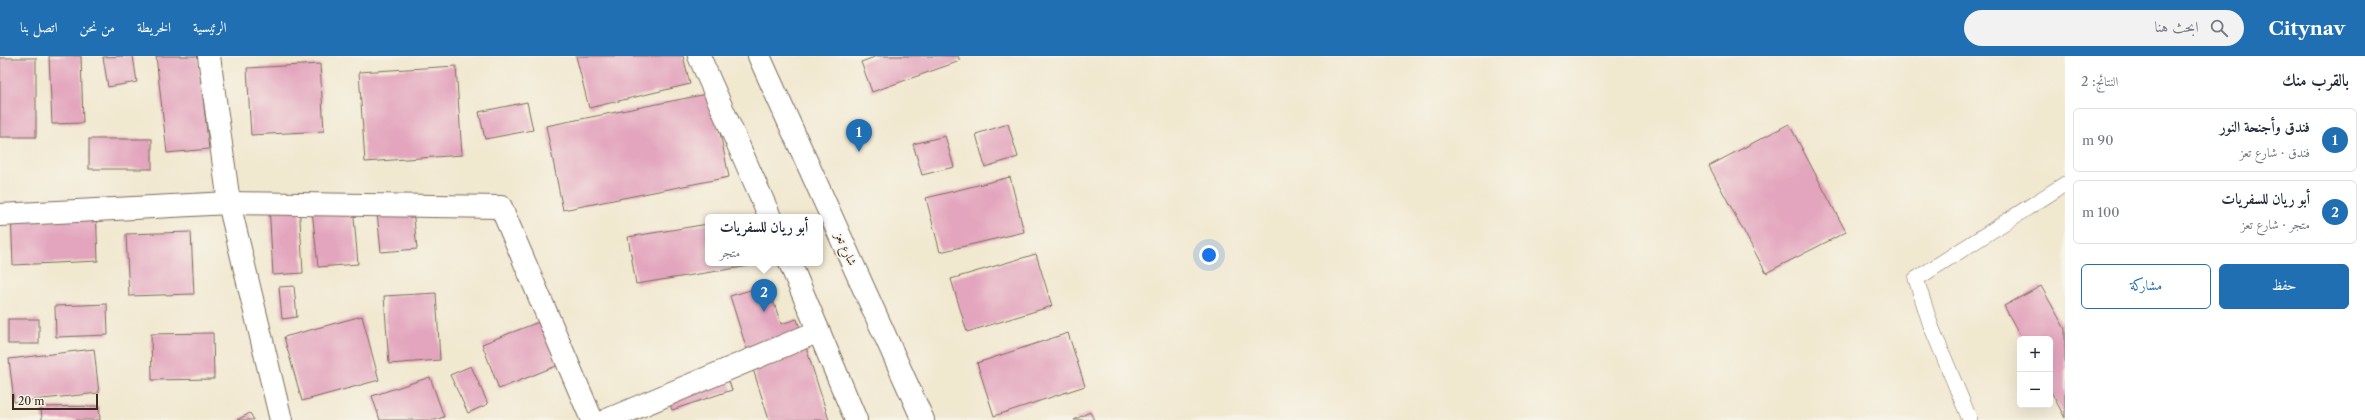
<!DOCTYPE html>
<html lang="ar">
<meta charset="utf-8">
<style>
:root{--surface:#fff;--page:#f2f2f3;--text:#1f2937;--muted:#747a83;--line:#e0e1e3;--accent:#1f6fb2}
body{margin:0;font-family:"Libre Caslon Text",Amiri,serif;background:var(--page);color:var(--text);direction:rtl}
.controls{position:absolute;right:12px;bottom:12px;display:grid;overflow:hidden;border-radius:6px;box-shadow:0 4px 16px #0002}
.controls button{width:36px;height:36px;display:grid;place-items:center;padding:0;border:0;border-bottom:1px solid var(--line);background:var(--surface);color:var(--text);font:20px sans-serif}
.scale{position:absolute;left:12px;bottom:10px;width:86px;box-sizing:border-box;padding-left:4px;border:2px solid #3b2a1e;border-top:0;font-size:11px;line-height:14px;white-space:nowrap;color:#3b2a1e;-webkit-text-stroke:3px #f7f3e8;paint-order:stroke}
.you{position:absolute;left:1209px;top:199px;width:14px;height:14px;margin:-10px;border:3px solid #fff;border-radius:50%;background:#1a73e8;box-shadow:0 0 0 6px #1a73e833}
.badge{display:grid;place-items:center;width:26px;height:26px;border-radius:50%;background:var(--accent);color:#fff;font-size:13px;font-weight:700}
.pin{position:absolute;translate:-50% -33px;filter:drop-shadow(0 1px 2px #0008)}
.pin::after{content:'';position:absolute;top:21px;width:14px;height:12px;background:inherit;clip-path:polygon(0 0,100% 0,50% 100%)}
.popup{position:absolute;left:705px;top:158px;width:118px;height:52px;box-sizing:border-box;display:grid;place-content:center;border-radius:6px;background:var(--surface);filter:drop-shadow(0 1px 3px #0005);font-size:13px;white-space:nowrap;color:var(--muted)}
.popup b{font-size:15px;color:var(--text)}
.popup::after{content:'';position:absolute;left:50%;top:100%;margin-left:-8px;border:8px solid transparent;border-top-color:var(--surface)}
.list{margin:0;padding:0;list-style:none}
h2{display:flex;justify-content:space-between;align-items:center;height:52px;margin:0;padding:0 16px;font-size:17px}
h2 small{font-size:13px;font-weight:400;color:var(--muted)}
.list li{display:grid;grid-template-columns:26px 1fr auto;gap:12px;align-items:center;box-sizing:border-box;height:64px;margin:0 8px 8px;padding:0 8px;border:1px solid var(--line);border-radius:6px}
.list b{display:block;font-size:15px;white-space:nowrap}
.list p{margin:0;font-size:13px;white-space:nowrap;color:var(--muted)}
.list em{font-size:13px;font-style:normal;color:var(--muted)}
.actions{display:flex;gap:8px;padding:12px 16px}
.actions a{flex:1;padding:9px 0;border:1px solid var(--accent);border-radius:6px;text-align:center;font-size:14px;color:var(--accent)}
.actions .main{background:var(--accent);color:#fff}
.icon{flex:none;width:22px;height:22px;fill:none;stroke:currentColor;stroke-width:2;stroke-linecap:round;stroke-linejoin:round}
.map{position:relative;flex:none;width:2065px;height:364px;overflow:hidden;direction:ltr}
header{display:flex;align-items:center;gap:24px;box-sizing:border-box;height:56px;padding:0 20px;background:var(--accent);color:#fff}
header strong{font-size:19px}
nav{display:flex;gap:22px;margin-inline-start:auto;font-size:14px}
.search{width:280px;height:36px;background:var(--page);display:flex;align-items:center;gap:10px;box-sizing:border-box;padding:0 14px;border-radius:22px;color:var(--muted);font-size:15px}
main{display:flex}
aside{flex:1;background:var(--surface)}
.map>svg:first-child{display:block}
</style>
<header>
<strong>Citynav</strong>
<div class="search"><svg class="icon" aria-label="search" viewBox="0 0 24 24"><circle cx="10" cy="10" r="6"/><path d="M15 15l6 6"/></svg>ابحث هنا</div>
<nav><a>الرئيسية</a><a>الخريطة</a><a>من نحن</a><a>اتصل بنا</a></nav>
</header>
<main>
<aside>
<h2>بالقرب منك<small>النتائج: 2</small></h2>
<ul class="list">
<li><span class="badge">1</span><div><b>فندق وأجنحة النور</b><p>فندق · شارع تعز</p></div><em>90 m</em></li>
<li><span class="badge">2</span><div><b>أبو ريان للسفريات</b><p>متجر · شارع تعز</p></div><em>100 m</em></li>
</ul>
<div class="actions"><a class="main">حفظ</a><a>مشاركة</a></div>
</aside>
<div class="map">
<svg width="2065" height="364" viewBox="0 0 2065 364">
<rect width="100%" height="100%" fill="#f7f3e8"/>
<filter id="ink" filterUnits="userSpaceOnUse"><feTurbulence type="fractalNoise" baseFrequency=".025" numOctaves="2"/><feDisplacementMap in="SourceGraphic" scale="8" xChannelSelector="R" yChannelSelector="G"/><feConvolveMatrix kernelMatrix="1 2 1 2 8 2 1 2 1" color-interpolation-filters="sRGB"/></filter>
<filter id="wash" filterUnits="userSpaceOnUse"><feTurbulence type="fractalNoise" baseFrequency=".012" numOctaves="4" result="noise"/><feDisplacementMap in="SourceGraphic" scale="16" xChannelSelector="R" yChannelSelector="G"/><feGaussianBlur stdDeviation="0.9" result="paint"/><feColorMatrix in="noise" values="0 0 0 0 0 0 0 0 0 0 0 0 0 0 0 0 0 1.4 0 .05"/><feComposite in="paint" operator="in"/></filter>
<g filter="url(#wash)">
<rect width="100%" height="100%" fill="#f1e8d0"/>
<g id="blocks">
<g fill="#e3a5bd">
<polygon points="49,0 81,0 83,67 52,68"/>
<polygon points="133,0 137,26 108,31 103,1"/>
<polygon points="156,0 198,0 209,93 167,97"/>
<polygon points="576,0 683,0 690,28 589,52"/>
<polygon points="877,0 958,0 960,5 872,36 861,6"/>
<rect x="0" y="2" width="36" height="79"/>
<polygon points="320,8 324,75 251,79 247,12"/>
<polygon points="456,10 462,99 365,106 359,16"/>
<polygon points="712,37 729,121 563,154 546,70"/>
<polygon points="527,46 533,74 485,83 479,56"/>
<polygon points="1008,68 1018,101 985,111 976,78"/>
<polygon points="1789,68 1846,176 1766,217 1709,110"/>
<polygon points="945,80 954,111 922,119 913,88"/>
<rect x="89" y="83" width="63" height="30"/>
<polygon points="1010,121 1024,176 940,196 926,142"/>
<polygon points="412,143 417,193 381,196 376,146"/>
<polygon points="299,146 303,217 273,219 269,148"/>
<polygon points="353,150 358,208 318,211 312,154"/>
<polygon points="96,152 98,205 13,209 11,156"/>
<polygon points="708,168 708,207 749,207 749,210 636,228 628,181"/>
<polygon points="191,176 194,238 129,240 126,178"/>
<polygon points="1036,198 1052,250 967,276 951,223"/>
<polygon points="768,229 781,268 797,263 829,364 769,364 730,240"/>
<polygon points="294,230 297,261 282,263 279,231"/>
<polygon points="2041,230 2065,273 2065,362 2050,334 2050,283 2022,283 2004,250"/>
<polygon points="436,237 440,304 389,308 384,240"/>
<polygon points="107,248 108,279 56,281 55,250"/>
<polygon points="362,260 379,324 302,345 284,281"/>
<polygon points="554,260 571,304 499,333 482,288"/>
<rect x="8" y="263" width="31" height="25"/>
<polygon points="213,277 214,323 152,324 151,278"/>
<polygon points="1068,277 1085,330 994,360 977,307"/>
<polygon points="94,293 99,337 14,346 9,303"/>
<polygon points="471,310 488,348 468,357 450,319"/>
<polygon points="725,314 732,334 672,354 665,334"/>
<polygon points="430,321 444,361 435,364 380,364 372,340"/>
<polygon points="99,350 100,364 42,364 41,351"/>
<polygon points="1090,356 1094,364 1074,364"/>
<polygon points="250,357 254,364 237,364"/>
</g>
</g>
</g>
<g filter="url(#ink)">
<use href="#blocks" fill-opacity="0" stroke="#7b6c5c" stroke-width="1"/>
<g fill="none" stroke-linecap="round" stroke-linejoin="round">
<defs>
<polyline id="lane" points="1970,364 1931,270 1916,223 2065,128"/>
<g id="street">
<polyline points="209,0 229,147 281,364"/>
<polyline points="0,159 229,147 501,151 592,364"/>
<polyline points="607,364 819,275"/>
</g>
<g id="primary">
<polyline points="699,0 770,161"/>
<polyline points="759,0 923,364"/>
<polyline points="790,207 856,364"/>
</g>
</defs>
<use href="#lane" stroke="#7b6c5c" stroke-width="16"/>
<use href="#street" stroke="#7b6c5c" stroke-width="24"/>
<use href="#primary" stroke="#7b6c5c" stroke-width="24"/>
<use href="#lane" stroke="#fff" stroke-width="15"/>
<use href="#street" stroke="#fff" stroke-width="22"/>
<use href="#primary" stroke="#fff" stroke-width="22"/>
</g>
</g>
<g text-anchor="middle" stroke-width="3.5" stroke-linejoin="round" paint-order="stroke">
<g font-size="12" fill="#3b2a1e" stroke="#f7f3e8">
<text transform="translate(846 193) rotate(66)" y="4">شارع تعز</text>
</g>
</g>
</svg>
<div class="controls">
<button>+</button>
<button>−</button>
</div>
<div class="scale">20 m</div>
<div class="you"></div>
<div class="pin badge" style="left:859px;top:96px">1</div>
<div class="pin badge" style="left:764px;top:256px">2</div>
<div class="popup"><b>أبو ريان للسفريات</b>متجر</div>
</div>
</main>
